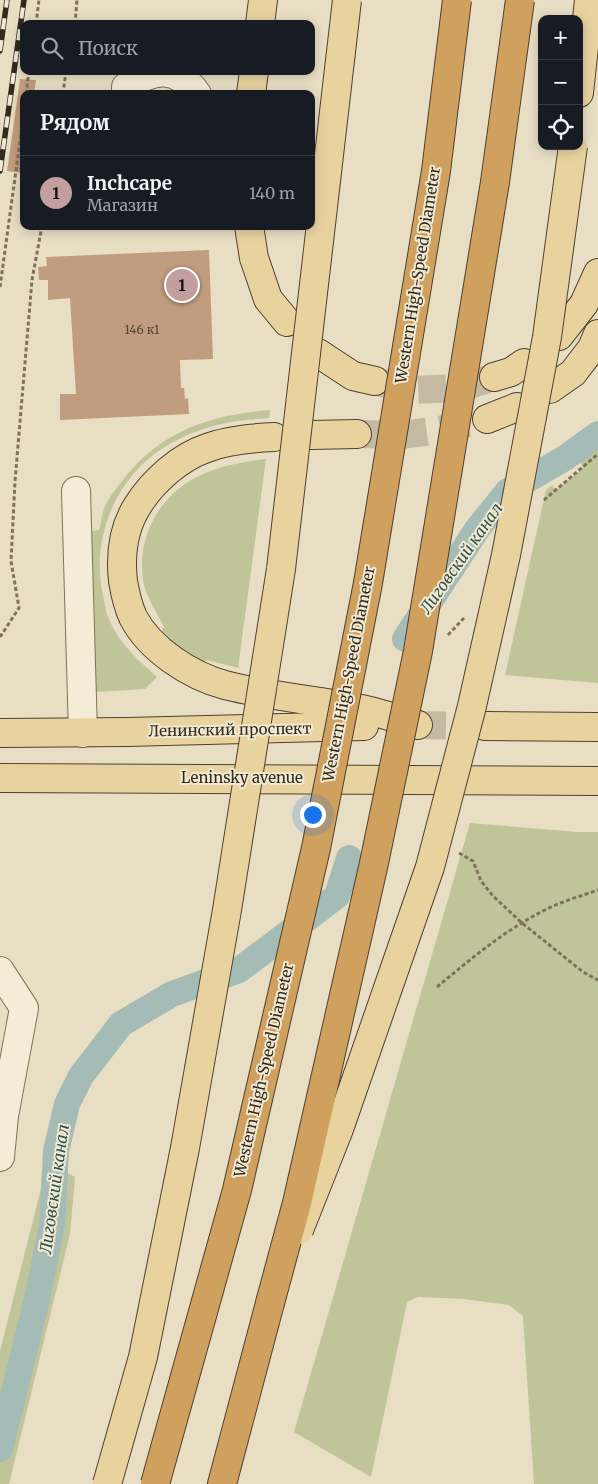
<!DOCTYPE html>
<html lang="ru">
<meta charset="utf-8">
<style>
:root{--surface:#171b24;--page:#20242c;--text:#f1f3f6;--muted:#9ea1a6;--line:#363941;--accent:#c29e9e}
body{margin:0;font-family:Merriweather,serif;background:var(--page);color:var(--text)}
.controls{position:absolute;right:15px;top:15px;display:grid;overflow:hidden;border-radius:10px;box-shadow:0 2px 12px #0003}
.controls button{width:45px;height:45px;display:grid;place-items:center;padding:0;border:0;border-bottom:1px solid var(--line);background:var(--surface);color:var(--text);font:25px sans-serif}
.you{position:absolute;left:312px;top:814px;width:18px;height:18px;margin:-12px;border:4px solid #fff;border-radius:50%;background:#1a73e8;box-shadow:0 0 0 8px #1a73e833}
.badge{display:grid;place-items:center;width:32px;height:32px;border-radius:50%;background:var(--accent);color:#111;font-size:16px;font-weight:700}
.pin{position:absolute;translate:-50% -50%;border:2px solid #fff;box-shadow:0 1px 5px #0006}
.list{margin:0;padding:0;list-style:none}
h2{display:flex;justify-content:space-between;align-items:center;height:65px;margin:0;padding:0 20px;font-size:21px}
h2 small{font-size:16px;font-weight:400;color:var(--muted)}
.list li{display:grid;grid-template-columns:32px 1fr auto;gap:15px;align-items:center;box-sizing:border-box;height:75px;padding:0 20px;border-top:1px solid var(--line)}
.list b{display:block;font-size:19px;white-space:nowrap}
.list p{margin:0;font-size:16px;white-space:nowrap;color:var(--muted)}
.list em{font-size:16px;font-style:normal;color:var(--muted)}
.icon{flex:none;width:28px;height:28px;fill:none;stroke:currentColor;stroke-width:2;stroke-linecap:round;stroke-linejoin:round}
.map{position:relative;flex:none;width:598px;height:1484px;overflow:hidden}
.search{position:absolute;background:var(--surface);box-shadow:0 2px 12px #0003;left:20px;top:20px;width:295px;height:55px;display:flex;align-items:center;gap:12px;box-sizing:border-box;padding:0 18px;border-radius:10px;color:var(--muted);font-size:19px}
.panel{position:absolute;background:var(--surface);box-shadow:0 2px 12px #0003;left:20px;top:90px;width:295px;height:140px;border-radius:10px}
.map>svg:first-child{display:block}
</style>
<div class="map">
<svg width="598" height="1484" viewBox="0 0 598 1484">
<rect width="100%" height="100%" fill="#e8dec4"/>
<g fill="#bfc599">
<path d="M270,410L269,418C235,420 208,424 177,440C118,469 88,537 104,600C105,606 106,613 109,619C118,642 138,660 157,677L145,689L96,692L91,531L99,530C102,521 102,511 106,504C110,496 117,488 122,481C160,431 209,415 270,410Z"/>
<polygon points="598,445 598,683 505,675 546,490 552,485 556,490 583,468 580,462"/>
<path d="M266,459L238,668L207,660L203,664L182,652L161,632L164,627C157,613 148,599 144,585C136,545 153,506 185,484C208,468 239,462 266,459Z"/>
<polygon points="470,823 578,832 598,832 598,1484 534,1484 523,1316 509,1305 464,1299 418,1297 407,1302 371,1477 294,1432"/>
<polygon points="56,1166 75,1177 70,1234 9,1484 0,1484 0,1351 46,1169"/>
</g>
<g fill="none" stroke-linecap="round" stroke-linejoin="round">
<g stroke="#a5bcb6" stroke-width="26">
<polyline points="405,639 478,528 508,491 565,458 598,434"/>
<polyline points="0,1449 36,1303 52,1226 56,1151 67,1104 81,1076 121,1024 172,994 239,970 337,896 349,858"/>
</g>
</g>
<g fill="#c29c7e">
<polygon points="20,79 36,80 34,94 24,94 23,173 7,171"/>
<polygon points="209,250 213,359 180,360 181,388 184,388 185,399 188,398 189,414 60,420 60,394 76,394 70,298 48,300 48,280 39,280 38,267 47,266 46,257"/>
</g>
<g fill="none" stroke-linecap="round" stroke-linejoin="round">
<g stroke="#c4baa3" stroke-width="28" stroke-dasharray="28 14" stroke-linecap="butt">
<polyline points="377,382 413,390 460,388 494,377"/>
<polyline points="357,434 403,435 439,430 487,419"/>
<polyline points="418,725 485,726"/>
</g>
<defs>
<g id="minor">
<path d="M126,94V87C153,69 176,64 197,94"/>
<polyline points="76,491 83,733"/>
<polyline points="0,971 24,1008 4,1116 0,1157"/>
</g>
<g id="major">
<polyline points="260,24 263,0"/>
<polyline points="579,93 589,0"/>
<polyline points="251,94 254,71"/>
<polyline points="249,226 254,258 268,299 287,322"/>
<polyline points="559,336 584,304 598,273"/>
<polyline points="318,353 353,376 375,381"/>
<polyline points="494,377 511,372 524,363"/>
<polyline points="550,389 573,373 592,348 598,334"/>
<polyline points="487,419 517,407"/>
<polyline points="311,435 357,434"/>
<path d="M274,437C252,438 227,440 207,448C180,457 153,481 138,505C123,528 120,554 123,581C125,593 128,606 133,617C150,650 191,676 225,685C268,696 313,700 356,708C376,711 397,719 418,725"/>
<polyline points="485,726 598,727"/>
<polyline points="0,733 127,732 364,726"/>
<polyline points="0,778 598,781"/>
</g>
<polyline id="highway" points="222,1484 270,1303"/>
</defs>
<use href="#minor" stroke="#81715c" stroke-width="30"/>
<use href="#major" stroke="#4f3f30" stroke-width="30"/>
<use href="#highway" stroke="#4f3f30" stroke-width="30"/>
<g stroke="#81715c" stroke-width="3" stroke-dasharray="4 2.5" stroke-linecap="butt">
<polyline points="36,24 39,0"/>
<polyline points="75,24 77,0"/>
<polyline points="26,94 29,71"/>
<polyline points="63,94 66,71"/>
<polyline points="0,287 24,112"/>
<polyline points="544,500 598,454"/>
<polyline points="448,635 464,618"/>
<polyline points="0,637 19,608 11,561 15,481 32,280 42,226"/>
<polyline points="459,853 473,861 481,881 493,896 522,923 583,972 598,980"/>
<path d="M437,987C472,958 506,929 547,909C563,901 581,896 598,890"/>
</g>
<use href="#minor" stroke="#f4ecd6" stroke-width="28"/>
<use href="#major" stroke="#e8d39f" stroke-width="28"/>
<use href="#highway" stroke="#cfa05e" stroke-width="28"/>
<defs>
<g id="rail">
<polyline points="0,51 7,0"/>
<polyline points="0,171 24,0"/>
</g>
</defs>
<use href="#rail" stroke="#32291f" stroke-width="5.5"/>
<use href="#rail" stroke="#f1e9d2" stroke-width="4" stroke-dasharray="11" stroke-linecap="butt"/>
<defs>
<g id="major-bridge">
<polyline points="299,1230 339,1129 430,867 472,706 506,555 547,337 573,146"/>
<polyline points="107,1484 143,1357 185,1148 227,910 281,569 347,0"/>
</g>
<g id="highway-bridge">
<polyline points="270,1303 297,1203 374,863 418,651 495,182 520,0"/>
<polyline points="155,1484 237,1190 316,848 368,583 436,171 457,0"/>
</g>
</defs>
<use href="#major-bridge" stroke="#4f3f30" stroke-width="30" stroke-linecap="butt"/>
<use href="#highway-bridge" stroke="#4f3f30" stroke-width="30" stroke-linecap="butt"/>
<use href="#major-bridge" stroke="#e8d39f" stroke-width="28"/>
<use href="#highway-bridge" stroke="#cfa05e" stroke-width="28"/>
</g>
<g text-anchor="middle" stroke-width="4" stroke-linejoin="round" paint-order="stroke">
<g font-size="12" fill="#564637">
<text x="142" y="334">146 к1</text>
</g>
<g font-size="15" fill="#32291f" stroke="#f1e9d2">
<text transform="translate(418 275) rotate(-81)" y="5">Western High-Speed Diameter</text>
<text transform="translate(349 674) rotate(-79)" y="5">Western High-Speed Diameter</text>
<text transform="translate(230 730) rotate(-1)" y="5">Ленинский проспект</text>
<text x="242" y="783">Leninsky avenue</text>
<text transform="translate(264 1070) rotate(-77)" y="5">Western High-Speed Diameter</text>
</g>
<g font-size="16" font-style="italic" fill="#30514f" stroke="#f1e9d2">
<text transform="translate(461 558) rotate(-55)" y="6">Лиговский канал</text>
<text transform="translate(54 1189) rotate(-82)" y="6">Лиговский канал</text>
</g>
</g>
</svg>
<div class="controls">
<button>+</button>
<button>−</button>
<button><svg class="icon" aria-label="locate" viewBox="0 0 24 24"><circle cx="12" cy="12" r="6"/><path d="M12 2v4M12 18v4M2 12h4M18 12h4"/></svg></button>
</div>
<div class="you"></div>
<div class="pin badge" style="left:182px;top:285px">1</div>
<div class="search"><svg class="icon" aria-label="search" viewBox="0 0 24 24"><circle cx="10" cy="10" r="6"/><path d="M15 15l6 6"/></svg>Поиск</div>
<section class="panel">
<h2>Рядом<small></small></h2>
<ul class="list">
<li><span class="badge">1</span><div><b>Inchcape</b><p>Магазин</p></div><em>140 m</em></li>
</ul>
</section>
</div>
